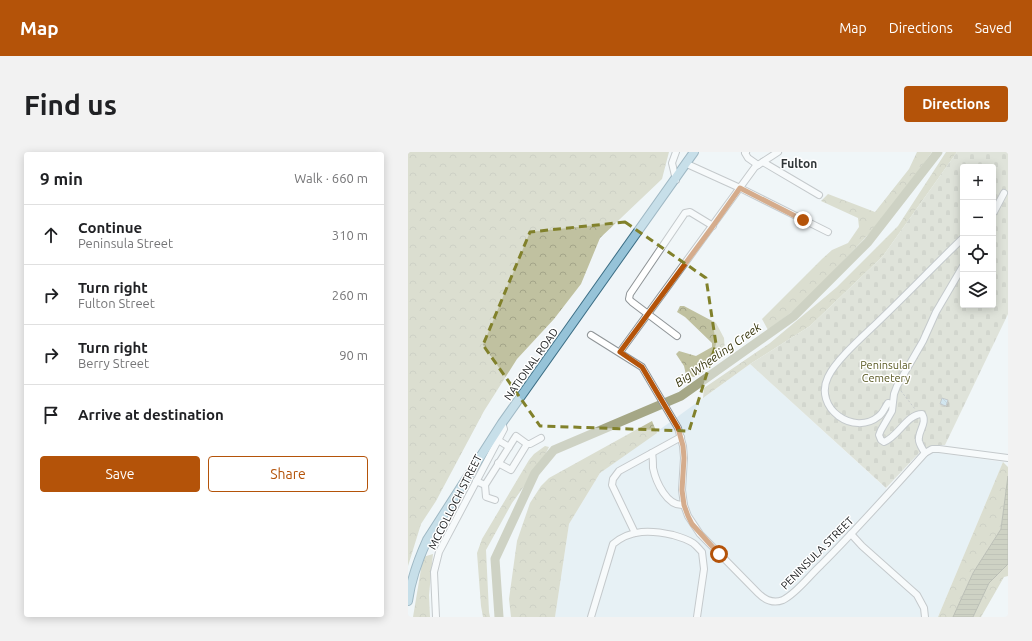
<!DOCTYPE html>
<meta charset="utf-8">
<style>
:root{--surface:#fff;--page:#f2f2f2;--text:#202124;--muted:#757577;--line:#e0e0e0;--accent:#b45309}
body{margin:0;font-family:Ubuntu,sans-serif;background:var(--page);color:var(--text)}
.controls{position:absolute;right:12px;top:12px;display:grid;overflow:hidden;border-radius:4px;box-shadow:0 2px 10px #0003}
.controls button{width:36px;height:36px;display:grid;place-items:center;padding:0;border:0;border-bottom:1px solid var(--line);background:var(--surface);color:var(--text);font:20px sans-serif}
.stop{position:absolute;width:12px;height:12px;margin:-9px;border:3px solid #b45309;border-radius:50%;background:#fff}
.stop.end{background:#b45309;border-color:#fff;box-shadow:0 1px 4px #0008}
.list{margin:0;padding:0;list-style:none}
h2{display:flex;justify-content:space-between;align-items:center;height:52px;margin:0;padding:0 16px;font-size:17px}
h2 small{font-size:13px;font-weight:400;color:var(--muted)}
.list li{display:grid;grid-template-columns:26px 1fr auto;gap:12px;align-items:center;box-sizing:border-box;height:60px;padding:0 16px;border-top:1px solid var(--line)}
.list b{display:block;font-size:15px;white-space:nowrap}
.list p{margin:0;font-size:13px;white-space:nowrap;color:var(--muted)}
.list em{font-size:13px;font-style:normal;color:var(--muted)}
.actions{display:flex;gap:8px;padding:12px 16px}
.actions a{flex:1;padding:9px 0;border:1px solid var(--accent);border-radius:4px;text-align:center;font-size:14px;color:var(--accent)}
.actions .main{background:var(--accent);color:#fff}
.icon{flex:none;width:22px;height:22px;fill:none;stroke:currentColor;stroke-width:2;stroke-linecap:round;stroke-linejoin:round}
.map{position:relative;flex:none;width:600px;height:465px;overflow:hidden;border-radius:4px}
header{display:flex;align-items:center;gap:24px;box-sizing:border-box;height:56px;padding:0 20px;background:var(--accent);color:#fff}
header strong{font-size:19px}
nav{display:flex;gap:22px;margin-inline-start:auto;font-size:14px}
.intro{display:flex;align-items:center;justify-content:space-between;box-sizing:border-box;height:96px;padding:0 24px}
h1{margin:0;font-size:28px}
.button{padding:10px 18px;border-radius:4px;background:var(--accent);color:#fff;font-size:14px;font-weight:700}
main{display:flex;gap:24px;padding:0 24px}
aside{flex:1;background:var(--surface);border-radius:4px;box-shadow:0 2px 10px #0003}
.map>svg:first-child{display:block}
</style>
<header>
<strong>Map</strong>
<nav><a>Map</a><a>Directions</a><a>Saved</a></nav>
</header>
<div class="intro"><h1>Find us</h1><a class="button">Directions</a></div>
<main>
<aside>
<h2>9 min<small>Walk · 660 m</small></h2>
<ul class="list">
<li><svg class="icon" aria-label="ahead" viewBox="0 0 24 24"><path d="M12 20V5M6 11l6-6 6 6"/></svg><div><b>Continue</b><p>Peninsula Street</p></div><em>310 m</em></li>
<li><svg class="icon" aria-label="right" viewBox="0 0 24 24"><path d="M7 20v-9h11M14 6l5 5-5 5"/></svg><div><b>Turn right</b><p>Fulton Street</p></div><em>260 m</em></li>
<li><svg class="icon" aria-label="right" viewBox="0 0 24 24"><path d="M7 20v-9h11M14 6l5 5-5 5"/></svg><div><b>Turn right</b><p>Berry Street</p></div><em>90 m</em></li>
<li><svg class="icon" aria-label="arrive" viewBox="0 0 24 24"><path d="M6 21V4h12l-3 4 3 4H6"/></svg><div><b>Arrive at destination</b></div></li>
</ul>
<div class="actions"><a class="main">Save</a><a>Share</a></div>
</aside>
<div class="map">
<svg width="600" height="465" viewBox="0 0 600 465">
<defs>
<pattern id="forest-crowns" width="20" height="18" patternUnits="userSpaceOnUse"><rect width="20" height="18" fill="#c0c1a0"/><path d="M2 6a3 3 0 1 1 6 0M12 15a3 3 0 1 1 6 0" fill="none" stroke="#a4a589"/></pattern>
<pattern id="cemetery-stones" width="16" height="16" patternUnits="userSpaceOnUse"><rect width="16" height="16" fill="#cbcdb5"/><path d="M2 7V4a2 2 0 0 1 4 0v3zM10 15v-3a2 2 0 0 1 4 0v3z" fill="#aeaf9b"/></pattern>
<pattern id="water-rules" width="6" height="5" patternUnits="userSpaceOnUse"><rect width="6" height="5" fill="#a5a786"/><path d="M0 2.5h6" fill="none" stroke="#85876d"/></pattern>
<pattern id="building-back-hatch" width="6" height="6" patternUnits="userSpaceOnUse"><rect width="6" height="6" fill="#aed2e4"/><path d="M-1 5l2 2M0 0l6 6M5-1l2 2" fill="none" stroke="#95b4c3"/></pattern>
<filter id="shadow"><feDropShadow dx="1.5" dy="2" stdDeviation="1" flood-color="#0004"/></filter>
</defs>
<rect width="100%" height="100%" fill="#f0f5f8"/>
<polygon fill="#dceaf1" points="342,212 484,342 523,300 595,310 530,465 147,465 161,372 192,321"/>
<g fill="url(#forest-crowns)">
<polygon points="0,0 261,0 254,27 192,86 173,132 146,167 109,207 76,259 28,349 13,372 0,414"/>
<polygon points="509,0 524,0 479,63 393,153 360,178 354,167 414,107 424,98 440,91 451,75 450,66 413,49 420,42 467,60 501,17"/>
<polygon points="538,0 549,0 475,104 402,174 342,212 295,246 296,236 362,191 429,135 490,74"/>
<polygon points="272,154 276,154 308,171 316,186 317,199 294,221 286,225 278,223 276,214 268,202 271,199 288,204 304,195 304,191 277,165 269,160"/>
<polygon points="244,269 249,281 192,321 161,372 147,465 103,465 101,447 109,389 122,351 133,334 141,326"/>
<polygon points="137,294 141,295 133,311 104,351 78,398 81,460 82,465 75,465 73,454 69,401 74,387 121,308 126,302"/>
<polygon points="595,310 600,315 600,324 593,377 565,421 545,465 530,465"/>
<polygon points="25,402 21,443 22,465 5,465 15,405"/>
<polygon points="600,412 600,424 596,425 573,465 565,465 581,431"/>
</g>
<path fill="url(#cemetery-stones)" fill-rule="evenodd" d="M549,0H600V162L537,293H526L513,299L478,336L342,212L402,174L475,104ZM555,15H585V153H555Z"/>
<polygon fill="url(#water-rules)" stroke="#7a7c66" points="600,324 600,412 581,431 565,465 545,465 565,421 593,377"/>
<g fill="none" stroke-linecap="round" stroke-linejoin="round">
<polyline stroke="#a5a786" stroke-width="9" points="91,465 87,407 127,321 146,298 273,244 386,164 460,90 530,0"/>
</g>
<polygon fill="url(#building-back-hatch)" stroke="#8e9395" filter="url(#shadow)" points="534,246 540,248 538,254 532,252"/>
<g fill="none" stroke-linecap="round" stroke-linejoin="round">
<defs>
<g id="minor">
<polyline points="338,0 337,1 340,6 350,13"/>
<polyline points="355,10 411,43"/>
<polyline points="279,12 332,36 420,80"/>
<polyline points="268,28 264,11 268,0"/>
<polyline points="586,60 596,41"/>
<path d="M183,183L234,215L270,276L275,294L276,306L274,338L276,353L280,364L292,382L350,441C356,447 365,452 375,448C389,441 401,424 413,413C449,377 483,339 517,301L524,297H531L600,306"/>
<polyline points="269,184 224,150 221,147 222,142 277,61 282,60 305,74"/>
<polyline points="212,200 347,15 370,0"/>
<path d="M484,252L480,251C477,255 475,261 471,264C446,285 405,256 420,225C429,206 459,181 475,165C502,139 528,112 555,86"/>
<polyline points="119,292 122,292 133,286"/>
<path d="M244,301C245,306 245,311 245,316C248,330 259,355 276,353"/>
<path d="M517,301C515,298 512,293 511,289C509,280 520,271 514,262C499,262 490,285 476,290L473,288L471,283L473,278L484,259L486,242L489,234L515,189L528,160L555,114"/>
<polyline points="90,311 103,318 119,292 108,284 101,295"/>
<polyline points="68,329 77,333 101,295 90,288"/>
<polyline points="77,333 78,345 87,348"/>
<polyline points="227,381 204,333 205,327 211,319 273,285"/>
<polyline points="443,382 454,394 509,443 516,456 517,465"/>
<polyline points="28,465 26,420 31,400 96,277 94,271"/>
<path d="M183,465L205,392C223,377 243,378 265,383C272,385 279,387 285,391C289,394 291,397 294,400L296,417L289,465"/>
</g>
<path id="major" d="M0,449C3,427 10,408 19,388L94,271L286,0"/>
</defs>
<use href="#minor" stroke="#8f9497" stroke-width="8"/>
<use href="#major" stroke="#3c6e85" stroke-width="10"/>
<polyline stroke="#929598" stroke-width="1" stroke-dasharray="2 2" stroke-linecap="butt" points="493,239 507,257"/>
<use href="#minor" stroke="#fff" stroke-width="6"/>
<use href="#major" stroke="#96c3d8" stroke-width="8"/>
</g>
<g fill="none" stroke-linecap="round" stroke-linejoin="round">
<polyline stroke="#b45309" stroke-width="5" points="311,402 284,372 280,364 276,353 274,338 276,306 275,294 270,276 234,215 212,200 305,74 332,36 395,68"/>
</g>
<path d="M0 0H600V465H0ZM217,70L298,126L308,192L281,279L132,274L75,193L122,80Z" fill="#f0f5f8" fill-opacity=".55" fill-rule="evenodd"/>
<path fill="none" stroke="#81812b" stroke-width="3" stroke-dasharray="8 5" stroke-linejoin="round" d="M217,70L298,126L308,192L281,279L132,274L75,193L122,80Z"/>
<g text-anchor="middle" stroke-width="3" stroke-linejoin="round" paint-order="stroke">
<g font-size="11" fill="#17191a" stroke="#fff">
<text transform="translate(123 212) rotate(-55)" y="4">NATIONAL ROAD</text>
<text transform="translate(47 350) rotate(-63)" y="4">MCCOLLOCH STREET</text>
<text transform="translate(409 401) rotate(-45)" y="4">PENINSULA STREET</text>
</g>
<g font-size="11" fill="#5b5b25" stroke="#fff">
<text x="478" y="217">Peninsular<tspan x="478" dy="13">Cemetery</tspan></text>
</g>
<g font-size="12" font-weight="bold" fill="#303537" stroke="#fff">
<text x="391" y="16">Fulton</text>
</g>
<g font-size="12" font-style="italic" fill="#37370d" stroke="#fff">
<text transform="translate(310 203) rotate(-35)" y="4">Big Wheeling Creek</text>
</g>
</g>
</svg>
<div class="controls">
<button>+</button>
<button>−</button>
<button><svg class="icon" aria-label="locate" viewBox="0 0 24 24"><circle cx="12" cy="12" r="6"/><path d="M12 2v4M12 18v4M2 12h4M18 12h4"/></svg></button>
<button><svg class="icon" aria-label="layers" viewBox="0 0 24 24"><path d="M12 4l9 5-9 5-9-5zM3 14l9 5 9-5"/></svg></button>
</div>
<div class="stop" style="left:311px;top:402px"></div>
<div class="stop end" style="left:395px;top:68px"></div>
</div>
</main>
